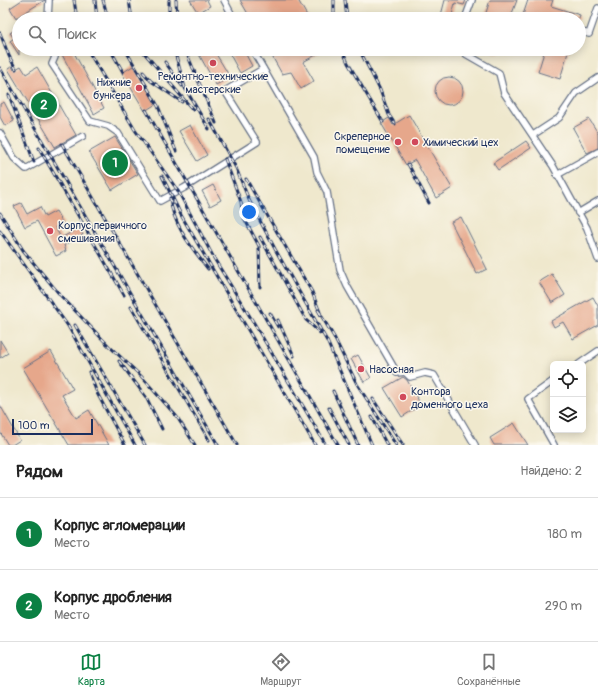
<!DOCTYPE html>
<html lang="ru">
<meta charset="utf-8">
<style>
:root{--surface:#fff;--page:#f6f6f6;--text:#222;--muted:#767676;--line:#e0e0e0;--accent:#0b8043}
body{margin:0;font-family:Pangolin,sans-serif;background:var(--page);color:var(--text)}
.controls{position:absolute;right:12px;bottom:12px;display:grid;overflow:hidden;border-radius:6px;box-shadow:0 2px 10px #0003}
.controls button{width:36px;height:36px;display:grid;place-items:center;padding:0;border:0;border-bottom:1px solid var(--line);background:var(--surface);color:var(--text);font:20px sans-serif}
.scale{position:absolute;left:12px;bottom:10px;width:81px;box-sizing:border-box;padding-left:4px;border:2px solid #1b2f5e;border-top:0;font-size:11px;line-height:14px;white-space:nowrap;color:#1b2f5e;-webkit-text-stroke:3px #fbf7ec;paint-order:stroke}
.you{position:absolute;left:249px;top:212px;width:14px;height:14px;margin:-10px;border:3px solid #fff;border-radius:50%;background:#1a73e8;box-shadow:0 0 0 6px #1a73e833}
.badge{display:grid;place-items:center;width:26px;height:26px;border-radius:50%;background:var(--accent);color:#fff;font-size:13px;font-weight:700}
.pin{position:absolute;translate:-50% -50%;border:2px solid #fff;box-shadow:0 1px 4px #0006}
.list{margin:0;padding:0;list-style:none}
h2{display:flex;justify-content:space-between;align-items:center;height:52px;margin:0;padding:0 16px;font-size:17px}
h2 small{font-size:13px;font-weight:400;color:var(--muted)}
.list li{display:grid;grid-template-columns:26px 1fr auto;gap:12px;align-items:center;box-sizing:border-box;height:72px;padding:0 16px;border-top:1px solid var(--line)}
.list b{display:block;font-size:15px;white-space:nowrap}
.list p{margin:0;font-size:13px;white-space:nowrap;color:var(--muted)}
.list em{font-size:13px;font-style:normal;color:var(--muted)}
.icon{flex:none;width:22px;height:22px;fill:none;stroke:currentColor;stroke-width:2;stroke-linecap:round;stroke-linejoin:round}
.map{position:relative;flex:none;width:598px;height:445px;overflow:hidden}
.search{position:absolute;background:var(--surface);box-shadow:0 2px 10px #0003;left:12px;right:12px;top:12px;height:44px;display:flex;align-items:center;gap:10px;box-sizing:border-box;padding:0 14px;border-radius:22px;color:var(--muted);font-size:15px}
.sheet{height:196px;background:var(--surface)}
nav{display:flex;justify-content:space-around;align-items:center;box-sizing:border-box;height:56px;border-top:1px solid var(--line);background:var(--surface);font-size:11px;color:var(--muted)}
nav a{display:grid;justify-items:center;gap:2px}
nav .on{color:var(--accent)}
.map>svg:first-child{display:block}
</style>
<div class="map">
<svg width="598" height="445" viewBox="0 0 598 445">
<rect width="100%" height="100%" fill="#fbf7ec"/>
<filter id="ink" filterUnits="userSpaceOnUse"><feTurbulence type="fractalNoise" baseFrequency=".025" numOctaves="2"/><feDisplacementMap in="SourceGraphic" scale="8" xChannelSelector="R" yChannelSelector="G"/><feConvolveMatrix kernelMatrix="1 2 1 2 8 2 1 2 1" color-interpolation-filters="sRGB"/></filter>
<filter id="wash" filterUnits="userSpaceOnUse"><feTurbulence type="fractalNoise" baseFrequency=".012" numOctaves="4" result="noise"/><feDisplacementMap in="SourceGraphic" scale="16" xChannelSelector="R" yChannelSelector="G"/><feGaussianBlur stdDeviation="0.9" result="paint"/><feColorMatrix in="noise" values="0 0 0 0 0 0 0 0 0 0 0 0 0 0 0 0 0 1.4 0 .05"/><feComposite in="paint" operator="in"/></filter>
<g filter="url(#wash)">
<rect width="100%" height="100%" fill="#efe8cd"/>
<g id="blocks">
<g fill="#e6a78b">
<polygon points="22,0 45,0 16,18 10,8"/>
<polygon points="190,0 207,0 210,6 198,13"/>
<polygon points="240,0 298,0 309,19 251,19"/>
<polygon points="445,0 466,0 464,5 455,3 451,19 440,19"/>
<polygon points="490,0 517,0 510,19 484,19"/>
<polygon points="528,0 553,0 551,6 580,15 579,19 522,18"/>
<polygon points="19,27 19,55 10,41 14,38 10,33"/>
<polygon points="59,49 72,49 104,108 94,114"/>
<polygon points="196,49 213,49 230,77 216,85"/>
<polygon points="227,49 243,49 252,66 240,73"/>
<polygon points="268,49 327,49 303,62 314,81 301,89 291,72 282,74"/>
<polygon points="485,49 501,49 499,54"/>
<polygon points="545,49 569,49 560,79 538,72"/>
<polygon points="12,66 14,70 21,66 26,74 37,67 76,135 55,147 8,69"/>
<polygon points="133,66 156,104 145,111 122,73"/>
<circle cx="449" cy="91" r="14"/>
<polygon points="4,102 14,121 5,126 0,117 0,104"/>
<polygon points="409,115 452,188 436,198 415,160 406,165 381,123 389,118 393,125"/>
<polygon points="589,119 598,133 598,148 587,153 573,128"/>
<polygon points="190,125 207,155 197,161 179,131"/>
<polygon points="115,137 138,174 112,190 89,152"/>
<polygon points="526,141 531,148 498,170 493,163"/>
<polygon points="213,185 221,200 210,206 202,191"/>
<polygon points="21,203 27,214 40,207 45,217 56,211 63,224 55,227 61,238 79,228 83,235 64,245 66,251 56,256 37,221 25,227 14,206"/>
<polygon points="461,217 487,269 477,274 451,222"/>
<polygon points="552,274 565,295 552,303 539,282"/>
<polygon points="593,297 598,306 598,325 573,339 563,322 554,327 551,321"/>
<polygon points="0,340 8,353 0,358"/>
<polygon points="51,351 73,389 62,395 76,418 89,410 109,445 69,445 23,368"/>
<polygon points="358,355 371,378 364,382 351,359"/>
<polygon points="403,377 407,380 421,405 402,417 384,388"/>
<polygon points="0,405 20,440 12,445 8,445 0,432"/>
<polygon points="514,423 528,445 494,445 490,438"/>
</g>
</g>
</g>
<g filter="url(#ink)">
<use href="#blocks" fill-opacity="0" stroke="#657085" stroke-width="1"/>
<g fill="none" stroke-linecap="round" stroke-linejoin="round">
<defs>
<g id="minor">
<polyline points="224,0 234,19"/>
<polyline points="48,19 49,0"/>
<polyline points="465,19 472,0"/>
<polyline points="579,31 589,34 598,8"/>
<polyline points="51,49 55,57 52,64 90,121 108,126 118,133 160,201 184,188 257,142 225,91 263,69"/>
<polyline points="252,49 314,157 317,172 327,192 340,270 347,286 397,373 405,372 410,377 425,373 434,375 475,445"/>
<polyline points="462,49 466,54 499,73 504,93 553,166 587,228 598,259"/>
<polyline points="0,133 14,158 26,169 83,136"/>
<polyline points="533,135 559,118 576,93 598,78"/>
<polyline points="557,175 598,152"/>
<polyline points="578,213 598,201"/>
<polyline points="579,364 598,351"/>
<polyline points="553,381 528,399 554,445"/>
</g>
</defs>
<use href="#minor" stroke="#657085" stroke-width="8"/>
<use href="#minor" stroke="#fff" stroke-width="5.5"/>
<defs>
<g id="rail">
<polyline points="74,0 77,19"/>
<polyline points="95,0 97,19"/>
<polyline points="103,0 108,19"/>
<polyline points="129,0 132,19"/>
<polyline points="176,0 177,19"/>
<polyline points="334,0 334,19"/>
<polyline points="345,0 347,19"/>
<polyline points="169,19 169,0"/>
<polyline points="0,33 9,56 16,69"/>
<polyline points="87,49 135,130 178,191 215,260 254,323 326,445"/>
<polyline points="110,49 123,72"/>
<polyline points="125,49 158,106 176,151"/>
<polyline points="141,49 193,110"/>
<polyline points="174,49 185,88 209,129"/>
<polyline points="185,49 216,123"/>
<polyline points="342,49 348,63 383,122"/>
<polyline points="359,49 380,90 389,115 395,124"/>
<polyline points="165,62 182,86"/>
<polyline points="0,68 218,445"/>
<polyline points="143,72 151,81 182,102"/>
<polyline points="9,95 34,162"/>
<polyline points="146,110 338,445"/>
<polyline points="209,119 236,168 249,200 275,249 327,341 372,445"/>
<polyline points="62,144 237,445"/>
<polyline points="39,148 124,295"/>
<polyline points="225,159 241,202 243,216 259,246 260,287"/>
<polyline points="408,164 429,203"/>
<polyline points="162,176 181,215 315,445"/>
<polyline points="246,179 312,292 321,315"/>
<path d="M170,198C173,225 192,248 208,269"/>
<polyline points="0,213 23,250 36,266 61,296 109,346 141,376 177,417 195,445"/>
<polyline points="0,231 68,326 135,445"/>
<polyline points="260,237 306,320 320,333"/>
<polyline points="131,307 209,440"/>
<polyline points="318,310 334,337 357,384 396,445"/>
<polyline points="270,313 278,327"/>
<polyline points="278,320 294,356"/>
<polyline points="75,325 145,445"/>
<polyline points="119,361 146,397 162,429"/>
<polyline points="89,372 97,393 125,445"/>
<polyline points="333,391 358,445"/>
<polyline points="373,399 403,445"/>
<polyline points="329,408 349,445"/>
<polyline points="372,417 387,445"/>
</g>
</defs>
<use href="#rail" stroke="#1b2f5e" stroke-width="3"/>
<use href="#rail" stroke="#fbf7ec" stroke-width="1.5" stroke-dasharray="4.5" stroke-linecap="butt"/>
</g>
</g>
<g fill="#d1495b" stroke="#fbf7ec" stroke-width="1.5">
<circle cx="213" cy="63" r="4"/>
<circle cx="139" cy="88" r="4"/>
<circle cx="398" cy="142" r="4"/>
<circle cx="415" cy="142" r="4"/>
<circle cx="50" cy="231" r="4"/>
<circle cx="361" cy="369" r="4"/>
<circle cx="403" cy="397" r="4"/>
</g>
<g text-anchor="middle" stroke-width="3" stroke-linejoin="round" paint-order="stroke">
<g font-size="11" fill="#1b2f5e" stroke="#fbf7ec" text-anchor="start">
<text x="213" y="80" text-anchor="middle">Ремонтно-технические<tspan x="213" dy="13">мастерские</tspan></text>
<text x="131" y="86" text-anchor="end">Нижние<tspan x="131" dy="13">бункера</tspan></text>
<text x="390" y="140" text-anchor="end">Скреперное<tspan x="390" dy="13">помещение</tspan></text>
<text x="423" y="146">Химический цех</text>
<text x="58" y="229">Корпус первичного<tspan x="58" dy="13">смешивания</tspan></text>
<text x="369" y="373">Насосная</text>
<text x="411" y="395">Контора<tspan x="411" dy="13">доменного цеха</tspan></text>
</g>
</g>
</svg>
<div class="controls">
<button><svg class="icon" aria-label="locate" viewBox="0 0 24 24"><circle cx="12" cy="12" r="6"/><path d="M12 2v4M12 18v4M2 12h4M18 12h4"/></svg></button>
<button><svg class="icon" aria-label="layers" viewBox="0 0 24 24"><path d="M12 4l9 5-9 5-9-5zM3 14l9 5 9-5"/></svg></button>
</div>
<div class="scale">100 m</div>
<div class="you"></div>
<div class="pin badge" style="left:115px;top:163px">1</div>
<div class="pin badge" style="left:44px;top:105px">2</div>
<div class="search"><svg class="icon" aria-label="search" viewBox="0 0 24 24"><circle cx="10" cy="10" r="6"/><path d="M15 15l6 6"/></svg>Поиск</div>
</div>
<section class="sheet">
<h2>Рядом<small>Найдено: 2</small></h2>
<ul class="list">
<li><span class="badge">1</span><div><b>Корпус агломерации</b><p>Место</p></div><em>180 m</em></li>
<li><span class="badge">2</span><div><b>Корпус дробления</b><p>Место</p></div><em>290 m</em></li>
</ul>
</section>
<nav>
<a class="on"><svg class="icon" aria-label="map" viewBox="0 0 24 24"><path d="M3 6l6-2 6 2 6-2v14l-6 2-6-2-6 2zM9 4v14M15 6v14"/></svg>Карта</a>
<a><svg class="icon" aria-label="directions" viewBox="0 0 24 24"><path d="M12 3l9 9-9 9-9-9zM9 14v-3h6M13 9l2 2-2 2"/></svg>Маршрут</a>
<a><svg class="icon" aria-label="saved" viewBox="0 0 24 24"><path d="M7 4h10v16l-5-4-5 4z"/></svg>Сохранённые</a>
</nav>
